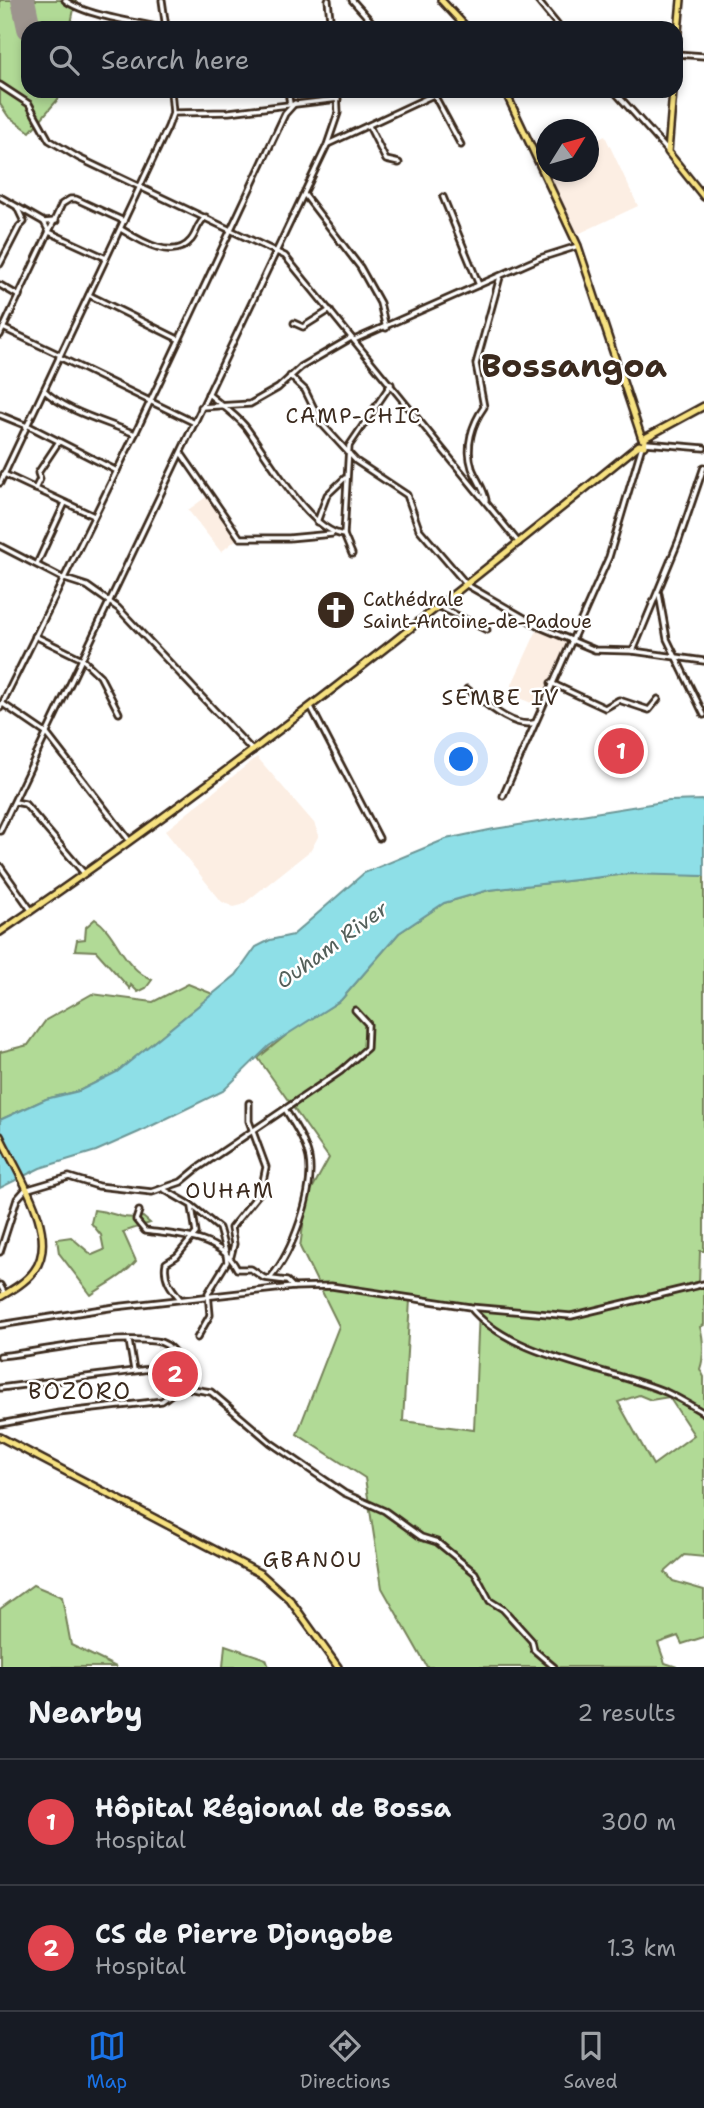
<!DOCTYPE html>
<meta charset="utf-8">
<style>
:root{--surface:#171b24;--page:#20242c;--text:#f1f3f6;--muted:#9ea1a6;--line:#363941;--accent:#1a73e8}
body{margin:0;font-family:"Shantell Sans",sans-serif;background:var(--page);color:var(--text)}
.compass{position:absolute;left:536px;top:119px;width:63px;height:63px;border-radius:50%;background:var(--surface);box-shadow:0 4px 10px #0003;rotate:53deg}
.you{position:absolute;left:462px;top:760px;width:24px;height:24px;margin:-18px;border:5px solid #fff;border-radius:50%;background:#1a73e8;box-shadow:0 0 0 10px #1a73e833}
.badge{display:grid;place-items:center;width:46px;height:46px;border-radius:50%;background:var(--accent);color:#fff;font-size:23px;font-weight:700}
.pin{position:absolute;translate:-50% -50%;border:4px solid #fff;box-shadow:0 2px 7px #0006}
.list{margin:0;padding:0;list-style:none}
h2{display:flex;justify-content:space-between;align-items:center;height:91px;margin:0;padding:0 28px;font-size:30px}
h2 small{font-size:23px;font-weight:400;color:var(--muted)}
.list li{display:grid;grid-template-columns:46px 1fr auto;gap:21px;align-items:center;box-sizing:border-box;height:126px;padding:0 28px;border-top:2px solid var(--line)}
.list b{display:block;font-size:26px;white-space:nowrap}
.list p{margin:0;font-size:23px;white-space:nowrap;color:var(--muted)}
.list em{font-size:23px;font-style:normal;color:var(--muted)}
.icon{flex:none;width:38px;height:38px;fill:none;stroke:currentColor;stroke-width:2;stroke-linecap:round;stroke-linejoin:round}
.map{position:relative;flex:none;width:704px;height:1667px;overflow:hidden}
.search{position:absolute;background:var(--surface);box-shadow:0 4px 10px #0003;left:21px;right:21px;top:21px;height:77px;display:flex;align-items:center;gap:18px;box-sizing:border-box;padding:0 24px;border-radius:21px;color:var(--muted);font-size:26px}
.sheet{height:343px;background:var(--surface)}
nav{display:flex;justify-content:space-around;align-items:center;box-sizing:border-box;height:98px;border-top:2px solid var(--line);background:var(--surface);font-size:19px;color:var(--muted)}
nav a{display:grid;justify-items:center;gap:4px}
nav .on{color:var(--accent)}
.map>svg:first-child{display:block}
</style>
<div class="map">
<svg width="704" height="1667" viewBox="0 0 704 1667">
<rect width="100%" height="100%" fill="#fff"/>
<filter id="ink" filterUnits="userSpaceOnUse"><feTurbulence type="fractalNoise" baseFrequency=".0143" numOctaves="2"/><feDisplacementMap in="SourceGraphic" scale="14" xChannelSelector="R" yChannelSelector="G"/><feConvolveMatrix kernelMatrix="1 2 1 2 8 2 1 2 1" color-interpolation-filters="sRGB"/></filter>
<g filter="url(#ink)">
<g fill="#fceee3">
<polygon points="605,136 638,206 578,234 548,172 588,172 589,144"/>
<polygon points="206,497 238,538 221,552 188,510"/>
<polygon points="538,628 567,641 538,706 508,693"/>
<polygon points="257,757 314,823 319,835 311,850 242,905 234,907 222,902 165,831"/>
</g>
<g fill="#b1da96" stroke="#76825a" stroke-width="2" fill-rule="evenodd">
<polygon points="0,0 76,0 70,28 28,28 28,91 65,91 30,132 8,116 0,104"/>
<path d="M659,873L704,876V1251H700L699,1284L704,1283V1325L700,1327C704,1340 704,1358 700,1369L704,1377V1557L684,1555L665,1572L673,1581L704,1590V1637L682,1644L678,1636L658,1643L665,1663L677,1667H427L382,1588L365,1478L297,1434L339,1326L300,1247L307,1198L329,1158L258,1058L290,1032L341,1000L399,933L444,903L489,890L627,874ZM410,1300L479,1309L474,1430L403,1421ZM639,1395L651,1400L669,1397L694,1435L653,1465L618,1402Z"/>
<path d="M95,919C117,933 121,966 152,980L146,988L138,992L131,985L130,989L96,951L75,950L77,940L85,939L86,927Z"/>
<polygon points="188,984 213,994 117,1072 79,1091 46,1099 0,1120 0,1052 28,1045 46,1020 92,994 153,1002"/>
<path d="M94,1210C116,1212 118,1220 143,1217L150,1223L123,1232L136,1261C123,1277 108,1283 91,1295L59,1253L57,1239L71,1237L92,1255L104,1250L101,1235L91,1223Z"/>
<polygon points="33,1585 62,1597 71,1645 116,1667 0,1667 0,1609"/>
<polygon points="225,1645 266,1659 269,1667 223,1667"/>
</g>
<polygon fill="#8edfe7" stroke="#6d9797" stroke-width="2" points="704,800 704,876 627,874 489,890 444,903 399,933 341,1000 269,1046 223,1091 139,1132 96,1151 40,1168 0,1188 0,1120 46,1099 79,1091 117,1072 236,975 256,947 270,940 293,935 364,873 446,839 494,829 669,801"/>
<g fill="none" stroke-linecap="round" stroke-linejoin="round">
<polyline stroke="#9d948e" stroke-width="24" points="23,0 29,28"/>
<defs>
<g id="minor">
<path d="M65,0C83,15 139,23 163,28"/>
<polyline points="162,0 166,28"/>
<polyline points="328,0 331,28"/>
<polyline points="352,0 377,28"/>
<polyline points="537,0 560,28"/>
<polyline points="676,54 704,56"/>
<polyline points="0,85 29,104 49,140 79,158 285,256 519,543"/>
<polyline points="288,91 290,104"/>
<polyline points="432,91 461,145"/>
<polyline points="614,91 667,150"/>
<polyline points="173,113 229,112 338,99"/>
<polyline points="369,126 386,160 399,163"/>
<polyline points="328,144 442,91"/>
<polyline points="304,194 360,267 380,303 386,328"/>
<polyline points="0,197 44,222 56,221"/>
<polyline points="443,197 479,285"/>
<polyline points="44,222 49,232 106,258"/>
<path d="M121,229C139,240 173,262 191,240C197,233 197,223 206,217"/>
<polyline points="0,264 19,227 24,222 17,207"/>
<polyline points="0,285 19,296"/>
<polyline points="89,295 178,339"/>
<polyline points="294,323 303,327 330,310"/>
<polyline points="3,328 60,355"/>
<polyline points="0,335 62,204 70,199 76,199 124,221"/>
<polyline points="354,340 540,258 578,246"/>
<polyline points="59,357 195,423"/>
<polyline points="290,376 305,390 321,423 356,461 407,495 419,529 467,585 540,627 595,650 633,651 704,661"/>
<path d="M44,390C64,411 107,422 135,434"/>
<path d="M208,394C220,404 235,414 245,426C267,454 308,531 344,535"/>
<polyline points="201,407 250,404 278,388 301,367 351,338"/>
<polyline points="0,415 27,426"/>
<polyline points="27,425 117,471"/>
<polyline points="646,443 704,448"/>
<polyline points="181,453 240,538 289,538 332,534"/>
<polyline points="4,474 94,516"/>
<polyline points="0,483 168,127 173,113 171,91"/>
<polyline points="35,489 40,479 38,473 58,443"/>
<path d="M486,500C484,488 476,479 472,468C465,446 472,424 484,407L476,364L500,277"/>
<polyline points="317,522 327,495 345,478"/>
<polyline points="0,546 62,578 87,586 118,608 253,751"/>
<polyline points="352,554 344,535 349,446 391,384"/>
<polyline points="37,564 65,503"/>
<polyline points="659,594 667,639 704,715"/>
<polyline points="440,607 487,630"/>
<polyline points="35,636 82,659 100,676 119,713"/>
<polyline points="633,651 679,540 704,467"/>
<polyline points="551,683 605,708 619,700 649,710 658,699"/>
<path d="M467,689C483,701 512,729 534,723"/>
<polyline points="3,704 47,734 129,840"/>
<polyline points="311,707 379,838"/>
<polyline points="0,708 135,434 285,114 295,103"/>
<polyline points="503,796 609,557 642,446"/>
<polyline points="15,802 25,804 83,872"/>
<polyline points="0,831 327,145 338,113 337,91"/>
<polyline points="0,866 31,910"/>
<polyline points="165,1190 191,1205 219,1228 226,1253 227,1262 208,1293 210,1315 197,1338"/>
<path d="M139,1211L136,1220L145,1231C176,1235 221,1236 237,1269H251L264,1278L287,1281L293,1287"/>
<polyline points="0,1252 17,1199 25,1190 69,1177 98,1186 152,1192 181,1182 198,1168 341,1071 367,1048 368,1024 355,1010"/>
<polyline points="231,1256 234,1244 231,1228 261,1191 266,1167 249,1121 249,1103"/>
<path d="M271,1277C292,1253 315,1191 309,1158C305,1140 294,1124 285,1109"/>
<polyline points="0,1285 5,1294"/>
<path d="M180,1299C171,1288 163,1278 166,1263L177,1256L196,1233L192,1207"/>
<path d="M470,1307C511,1358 607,1367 666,1392C679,1398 692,1406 704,1413"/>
<polyline points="0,1325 115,1307 293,1287 331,1286 470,1307 571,1316 704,1284"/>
<polyline points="129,1341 134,1370"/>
<path d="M0,1356C50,1351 104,1335 155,1341C165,1342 171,1347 176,1355"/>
<polyline points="0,1388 150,1369 176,1361"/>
<polyline points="0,1424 59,1413 162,1401 181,1387 211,1392 271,1443 344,1493 385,1511 421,1537 437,1542 475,1573 490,1601 503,1609 532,1641 534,1650 554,1667"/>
</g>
<g id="major">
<polyline points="441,0 467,28"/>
<polyline points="676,53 681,0"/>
<polyline points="505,91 578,246 642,439"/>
<polyline points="673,91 668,152 704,197"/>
<polyline points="643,439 704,406"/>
<path d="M0,932C222,781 431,614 639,445L644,446L645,440"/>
<path d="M0,1136C16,1171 61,1235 34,1271C26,1282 12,1290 0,1297"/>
<polyline points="0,1437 261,1574 290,1600 338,1667"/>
</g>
</defs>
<use href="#minor" stroke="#3b2a1e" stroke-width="9"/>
<use href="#major" stroke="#3b2a1e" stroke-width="10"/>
<use href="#minor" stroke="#fff" stroke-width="3.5"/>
<use href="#major" stroke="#f7e281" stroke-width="5"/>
</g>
</g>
<defs>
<symbol id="church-disc" viewBox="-11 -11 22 22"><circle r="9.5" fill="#3b2a1e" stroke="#fff"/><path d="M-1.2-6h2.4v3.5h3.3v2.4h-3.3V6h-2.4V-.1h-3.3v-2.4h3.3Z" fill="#fff"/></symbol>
</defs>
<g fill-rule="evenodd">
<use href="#church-disc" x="314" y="588" width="44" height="44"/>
</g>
<g text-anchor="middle" stroke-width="5" stroke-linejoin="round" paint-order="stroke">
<g font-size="19" fill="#3b2a1e" stroke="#fff" text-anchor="start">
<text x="363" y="606">Cathédrale<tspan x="363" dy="22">Saint-Antoine-de-Padoue</tspan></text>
</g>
<g font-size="21" letter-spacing="2" fill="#3b2a1e" stroke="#fff">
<text x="354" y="423">CAMP-CHIC</text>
<text x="501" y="705">SEMBE IV</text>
<text x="230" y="1198">OUHAM</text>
<text x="313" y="1567">GBANOU</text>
</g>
<g font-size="21" font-style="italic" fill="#54605a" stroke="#fff">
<text transform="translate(332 945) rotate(-36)" y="7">Ouham River</text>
</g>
<g font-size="23" letter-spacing="2" fill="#3b2a1e" stroke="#fff">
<text x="80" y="1399">BOZORO</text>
</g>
<g font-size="33" font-weight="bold" fill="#3b2a1e" stroke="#fff">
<text x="574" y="377">Bossangoa</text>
</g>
</g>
</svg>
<svg class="compass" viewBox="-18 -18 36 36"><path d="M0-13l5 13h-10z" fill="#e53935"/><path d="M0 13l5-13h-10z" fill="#9ea1a6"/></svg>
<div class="you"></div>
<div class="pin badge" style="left:621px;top:751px;background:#e0444e">1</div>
<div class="pin badge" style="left:175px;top:1374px;background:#e0444e">2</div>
<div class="search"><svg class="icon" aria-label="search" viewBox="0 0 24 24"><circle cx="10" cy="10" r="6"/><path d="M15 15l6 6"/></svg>Search here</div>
</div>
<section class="sheet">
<h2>Nearby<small>2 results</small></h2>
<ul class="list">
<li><span class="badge" style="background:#e0444e">1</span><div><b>Hôpital Régional de Bossa</b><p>Hospital</p></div><em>300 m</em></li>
<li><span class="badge" style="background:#e0444e">2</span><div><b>CS de Pierre Djongobe</b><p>Hospital</p></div><em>1.3 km</em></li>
</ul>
</section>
<nav>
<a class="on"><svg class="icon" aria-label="map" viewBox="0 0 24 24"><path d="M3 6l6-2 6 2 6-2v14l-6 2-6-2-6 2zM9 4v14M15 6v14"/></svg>Map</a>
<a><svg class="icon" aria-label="directions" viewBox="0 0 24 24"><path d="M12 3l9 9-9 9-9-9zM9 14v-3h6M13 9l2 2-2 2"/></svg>Directions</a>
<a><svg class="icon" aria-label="saved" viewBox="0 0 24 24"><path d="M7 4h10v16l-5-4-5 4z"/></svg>Saved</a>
</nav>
